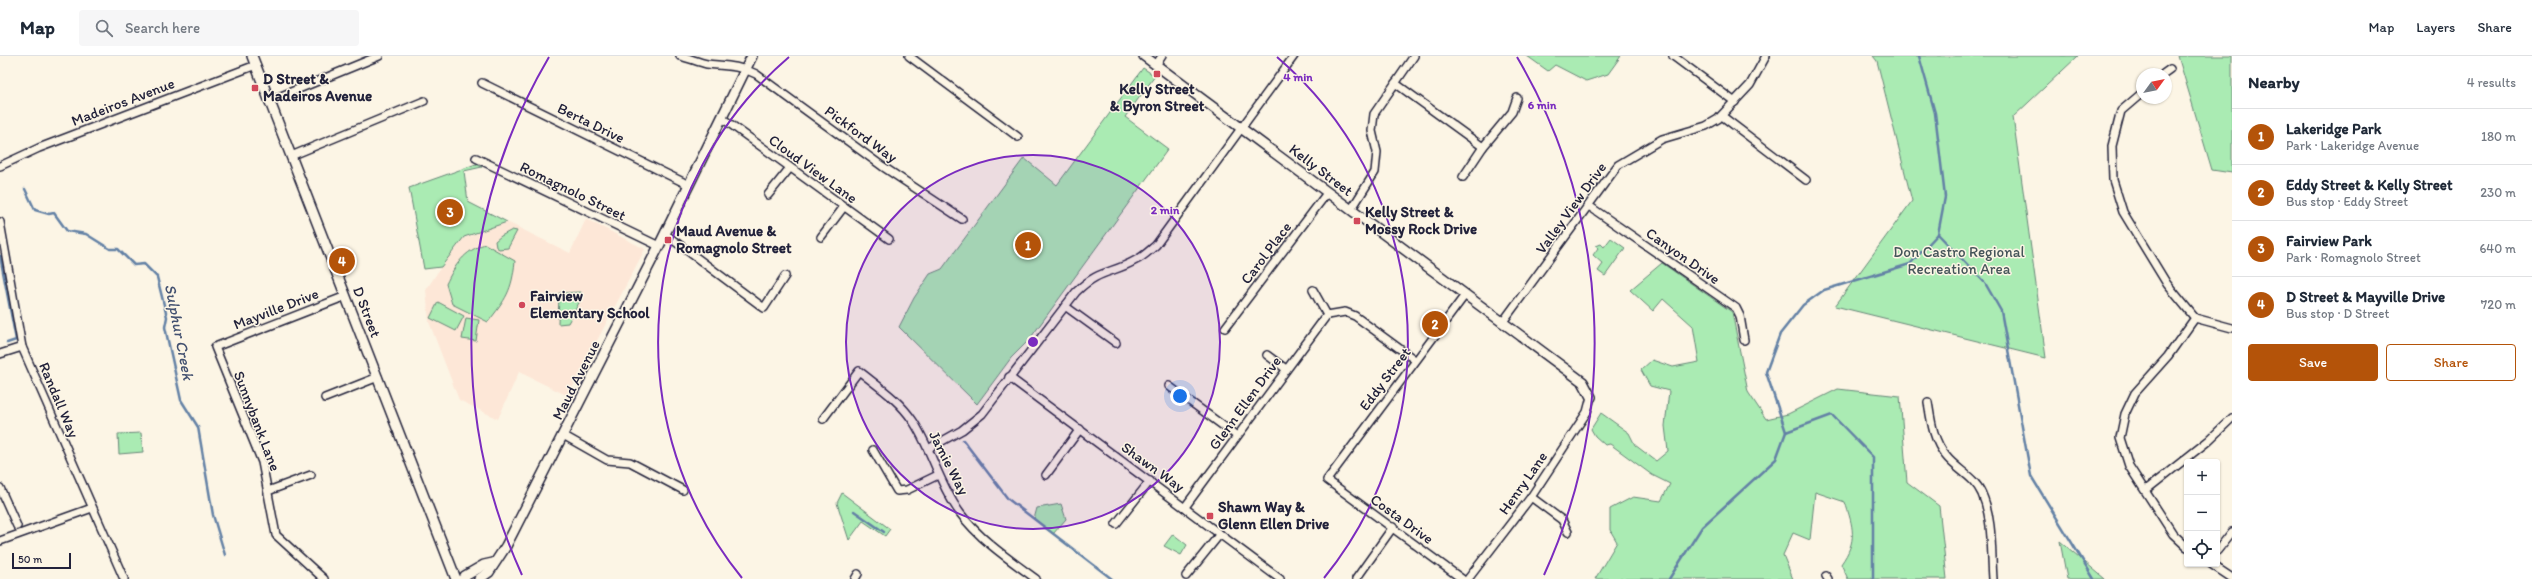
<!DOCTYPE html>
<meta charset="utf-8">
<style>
:root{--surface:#fff;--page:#f6f6f7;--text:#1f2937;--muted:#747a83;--line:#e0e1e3;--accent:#b45309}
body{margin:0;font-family:Itim,sans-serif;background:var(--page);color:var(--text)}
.controls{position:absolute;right:12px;bottom:12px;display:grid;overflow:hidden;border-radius:4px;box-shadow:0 1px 3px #0004}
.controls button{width:36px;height:36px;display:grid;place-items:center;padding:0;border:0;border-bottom:1px solid var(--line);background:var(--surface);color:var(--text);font:20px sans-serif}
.compass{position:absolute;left:2136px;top:12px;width:36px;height:36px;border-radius:50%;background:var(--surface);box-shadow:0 1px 3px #0004;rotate:57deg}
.scale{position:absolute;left:12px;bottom:10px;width:59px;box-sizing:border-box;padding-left:4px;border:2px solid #22223b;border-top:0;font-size:11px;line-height:14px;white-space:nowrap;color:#22223b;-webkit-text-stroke:3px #fcf5e5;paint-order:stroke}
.you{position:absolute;left:1180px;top:340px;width:14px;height:14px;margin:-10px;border:3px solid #fff;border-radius:50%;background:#1a73e8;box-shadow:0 0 0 6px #1a73e833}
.badge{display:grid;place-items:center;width:26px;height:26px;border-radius:50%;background:var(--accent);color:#fff;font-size:13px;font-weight:700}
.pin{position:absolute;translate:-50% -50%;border:2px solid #fff;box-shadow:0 1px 4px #0006}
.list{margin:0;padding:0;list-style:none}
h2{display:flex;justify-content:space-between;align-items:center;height:52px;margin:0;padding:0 16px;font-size:17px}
h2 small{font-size:13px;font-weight:400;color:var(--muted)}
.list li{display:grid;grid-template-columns:26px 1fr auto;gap:12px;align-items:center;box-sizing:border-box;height:56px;padding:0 16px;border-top:1px solid var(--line)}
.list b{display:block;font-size:15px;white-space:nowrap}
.list p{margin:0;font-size:13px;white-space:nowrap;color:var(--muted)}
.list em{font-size:13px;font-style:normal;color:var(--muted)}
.actions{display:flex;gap:8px;padding:12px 16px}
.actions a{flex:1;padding:9px 0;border:1px solid var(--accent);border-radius:4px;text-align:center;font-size:14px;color:var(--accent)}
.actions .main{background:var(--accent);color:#fff}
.icon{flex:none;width:22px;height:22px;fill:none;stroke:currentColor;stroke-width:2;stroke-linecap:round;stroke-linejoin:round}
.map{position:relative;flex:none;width:2232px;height:523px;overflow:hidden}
header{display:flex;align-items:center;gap:24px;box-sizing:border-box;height:56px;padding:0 20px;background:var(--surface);border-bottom:1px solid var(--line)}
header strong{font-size:19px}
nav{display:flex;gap:22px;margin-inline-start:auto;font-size:14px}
.search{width:280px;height:36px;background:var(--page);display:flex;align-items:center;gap:10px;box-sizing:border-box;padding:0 14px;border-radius:4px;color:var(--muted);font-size:15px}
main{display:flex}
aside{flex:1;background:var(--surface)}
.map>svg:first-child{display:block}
</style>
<header>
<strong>Map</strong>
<div class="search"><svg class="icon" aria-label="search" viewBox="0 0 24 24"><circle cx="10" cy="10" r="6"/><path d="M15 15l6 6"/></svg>Search here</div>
<nav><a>Map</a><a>Layers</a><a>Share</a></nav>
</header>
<main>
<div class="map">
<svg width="2232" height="523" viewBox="0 0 2232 523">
<rect width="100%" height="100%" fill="#fcf5e5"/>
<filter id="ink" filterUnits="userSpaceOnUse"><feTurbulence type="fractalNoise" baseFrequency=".025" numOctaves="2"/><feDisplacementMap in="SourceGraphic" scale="8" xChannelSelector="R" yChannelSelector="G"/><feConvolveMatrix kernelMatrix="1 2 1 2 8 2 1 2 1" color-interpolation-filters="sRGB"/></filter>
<g filter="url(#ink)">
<polygon fill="#fde7d7" points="586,163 645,193 568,340 519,316 498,363 459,344 429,266 426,234 441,211 464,182 507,166 570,197"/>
<g fill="#aaebb3" stroke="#668677">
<polygon points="1527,0 1621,0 1608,18 1586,25 1555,9 1548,15"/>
<polygon points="1873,0 2078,0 2013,61 2046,302 1835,250 1912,145 1877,5"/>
<polygon points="2178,0 2232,0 2232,117 2212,114"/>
<polygon points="1143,12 1155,20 1125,61 1168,93 1029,284 1011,302 977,348 899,271 914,242 930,218 942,213 1024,102 1057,129"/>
<polygon points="476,108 482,111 464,115 468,146 507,166 464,181 441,211 424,213 409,132"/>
<polygon points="512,174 517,175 508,192 499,193 496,191 495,185 501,180"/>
<polygon points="1611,182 1625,192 1605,220 1598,215 1603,208 1593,199 1598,192 1596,190 1601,188 1604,191"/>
<path d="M485,188L515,205C512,235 506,243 488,266L452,248L446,228C455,209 464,195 485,188Z"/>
<path d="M1662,207L1732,256L1748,336L1766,363L1788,358L1838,333L1900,340L1907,426L1939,450L1947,523H1848L1841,508C1858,484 1853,471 1845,446L1815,436L1810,484L1793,477L1783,499L1793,523H1595L1617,486L1610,474V453L1633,441L1661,445L1670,428L1652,419L1610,388L1605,389L1595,380L1591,373L1601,357L1629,377L1635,389L1656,405L1668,395L1665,370L1669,335L1650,330L1641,314L1652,304L1673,311L1699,306L1693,270L1663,243L1653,255L1630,234Z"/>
<polygon points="581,236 581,243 568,267 558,268 559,237"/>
<polygon points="438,246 464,260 456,275 430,262"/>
<polygon points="466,262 479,264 476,285 462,283"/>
<polygon points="141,377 143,396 119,398 118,378"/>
<polygon points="842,437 890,473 885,480 863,465 849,484 837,447"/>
<polygon points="1061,448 1066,463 1053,478 1034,463 1037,452"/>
<polygon points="1173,478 1187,489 1181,499 1164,490"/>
<polygon points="2060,485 2105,523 2067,523"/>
</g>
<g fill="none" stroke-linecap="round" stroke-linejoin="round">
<g stroke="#6381a5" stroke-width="2.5">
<polyline points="25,133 35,154 49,158 54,157 67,175 86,178 110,193 118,193 134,209 144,208 157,221 167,261 165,271 181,344 198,371 213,459 225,499"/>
<polyline points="1938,178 1985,227 2001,255 2031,420 2094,523"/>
<polyline points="0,200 16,284 7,287"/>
<polyline points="1786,376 1832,359 1873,401 1873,523"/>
<polyline points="963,384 1008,443 1112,523"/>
<polyline points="854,455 884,476"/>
<polyline points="1669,523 1702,471 1776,403 1786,376 1766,316 1780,278 1803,249 1824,234 1910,208 1938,178 1945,141 1935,57 1919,0"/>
</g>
<defs>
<g id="street">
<path d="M680,0C689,2 698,6 707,8C726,10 737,9 756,18L882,110L962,163"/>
<polyline points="909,0 1018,81"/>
<polyline points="1673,0 1735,46"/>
<polyline points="1156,9 1162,0"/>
<polyline points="2163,18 2170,13"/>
<polyline points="482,27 689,129"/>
<polyline points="1395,27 1483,91"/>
<polyline points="2142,37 2121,55 2112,90 2113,124 2123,156 2167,228 2195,262 2232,272"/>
<polyline points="269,45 379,0"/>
<polyline points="1722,60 1806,124"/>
<polyline points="722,62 889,183"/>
<polyline points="291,100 424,45"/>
<polyline points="476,102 659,190"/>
<polyline points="0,110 39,92 256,9"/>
<polyline points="1463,121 1483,91 1512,56 1517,42"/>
<polyline points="768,139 789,113"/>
<polyline points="1589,150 1736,252 1740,260 1744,284"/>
<polyline points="1351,154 1375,116 1377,96 1372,75 1374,58 1414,0"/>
<polyline points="0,166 22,291 124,523"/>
<polyline points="665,178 764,252 785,220"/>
<polyline points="821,181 843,152"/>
<polyline points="1313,234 1327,259"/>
<polyline points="1065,250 1116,287"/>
<polyline points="1327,259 1345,256 1355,260 1415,304"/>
<polyline points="1502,267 1618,109 1662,83 1706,70 1718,63 1750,29 1766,0"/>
<polyline points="1225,272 1327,137"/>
<polyline points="0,298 22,291"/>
<polyline points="1267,299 1286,313"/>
<polyline points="1009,321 1280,523"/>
<polyline points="1169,330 1237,380"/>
<polyline points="325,342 378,321"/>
<path d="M1928,346C1931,365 1933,384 1946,400C1957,414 1975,421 1982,438C1993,463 1991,495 1993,523"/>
<path d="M823,363L859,315C879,331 899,344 913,365C932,394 939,428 960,457C980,484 1010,504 1036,523"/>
<polyline points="563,379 607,404 630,406 683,434"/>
<path d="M928,393L962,374L982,358L1076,236C1099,213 1112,218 1136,204C1143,201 1150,194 1156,189L1294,0"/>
<polyline points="873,394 897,435 907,434 938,419"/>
<polyline points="1046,419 1080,373"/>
<polyline points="0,432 17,470"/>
<polyline points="2146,434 2208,385 2232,362"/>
<polyline points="268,435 311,419"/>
<polyline points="1531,441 1562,464 1568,476"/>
<polyline points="1185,451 1327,259"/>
<polyline points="1116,468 1150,425"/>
<polyline points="0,485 92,452"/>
<polyline points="2187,491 2173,478 2129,410 2120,382 2125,358 2135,337 2168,300 2195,262"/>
<polyline points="2217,495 2232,476"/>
<polyline points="2211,508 2232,522"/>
<polyline points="1186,520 1220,478"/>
<polyline points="1826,520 1828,523"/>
<polyline points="324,523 276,479 262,406 215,291 346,240"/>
<polyline points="855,523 858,518"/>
<polyline points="1356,523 1393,471"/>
<polyline points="1462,523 1327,424 1465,239"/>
<polyline points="1468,523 1531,441 1587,356 1591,341"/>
</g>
<g id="secondary">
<polyline points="252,0 456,523"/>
<polyline points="1144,0 1583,326 1591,341"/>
<polyline points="463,523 465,520 484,509 493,507"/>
<polyline points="479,523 489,516 506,490 659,190 752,0"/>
</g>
</defs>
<use href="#street" stroke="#22223b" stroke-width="10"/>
<use href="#secondary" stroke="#22223b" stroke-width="12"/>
<use href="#street" stroke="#fcf5e5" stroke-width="7"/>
<use href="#secondary" stroke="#fcf5e5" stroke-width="9"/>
</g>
</g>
<circle cx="1033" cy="286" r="187" fill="#7b2cbf" fill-opacity=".12"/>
<g fill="none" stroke="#7b2cbf" stroke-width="2">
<circle cx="1033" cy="286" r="187"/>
<path d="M742 522A375 375 0 0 1 789 1M1277 1A375 375 0 0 1 1324 522"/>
<path d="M522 519A562 562 0 0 1 549 1M1517 1A562 562 0 0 1 1544 519"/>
</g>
<g fill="#d1495b" stroke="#fcf5e5" stroke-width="1.5">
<rect x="1153" y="14" width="8" height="8" rx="2"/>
<rect x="251" y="28" width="8" height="8" rx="2"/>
<rect x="1353" y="161" width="8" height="8" rx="2"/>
<rect x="664" y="180" width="8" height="8" rx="2"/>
<circle cx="522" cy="249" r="4"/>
<rect x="1206" y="456" width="8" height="8" rx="2"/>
</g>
<g text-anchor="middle" stroke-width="3" stroke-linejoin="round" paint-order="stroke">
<g font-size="15" font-weight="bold" fill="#22223b" stroke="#fcf5e5" text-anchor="start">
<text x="263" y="28">D Street &amp;<tspan x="263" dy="17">Madeiros Avenue</tspan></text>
<text x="1157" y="38" text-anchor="middle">Kelly Street<tspan x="1157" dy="17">&amp; Byron Street</tspan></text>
<text x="1365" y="161">Kelly Street &amp;<tspan x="1365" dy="17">Mossy Rock Drive</tspan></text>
<text x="676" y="180">Maud Avenue &amp;<tspan x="676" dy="17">Romagnolo Street</tspan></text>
<text x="530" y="245">Fairview<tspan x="530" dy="17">Elementary School</tspan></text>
<text x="1218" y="456">Shawn Way &amp;<tspan x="1218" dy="17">Glenn Ellen Drive</tspan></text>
</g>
<g font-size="15" fill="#22223b" stroke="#fcf5e5">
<text transform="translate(123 46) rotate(-21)" y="5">Madeiros Avenue</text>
<text transform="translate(591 67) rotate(26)" y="5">Berta Drive</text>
<text transform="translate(861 78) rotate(36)" y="5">Pickford Way</text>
<text transform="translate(813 113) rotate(36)" y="5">Cloud View Lane</text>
<text transform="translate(1321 114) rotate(37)" y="5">Kelly Street</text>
<text transform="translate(573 135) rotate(26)" y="5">Romagnolo Street</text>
<text transform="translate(1571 152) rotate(-54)" y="5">Valley View Drive</text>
<text transform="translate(1266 197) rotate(-53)" y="5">Carol Place</text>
<text transform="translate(1683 200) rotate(35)" y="5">Canyon Drive</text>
<text transform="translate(276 253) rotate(-21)" y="5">Mayville Drive</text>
<text transform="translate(367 256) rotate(69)" y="5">D Street</text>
<text transform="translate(1385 323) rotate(-53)" y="5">Eddy Street</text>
<text transform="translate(576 324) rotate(-63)" y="5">Maud Avenue</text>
<text transform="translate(59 344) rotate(67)" y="5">Randall Way</text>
<text transform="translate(1245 347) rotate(-54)" y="5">Glenn Ellen Drive</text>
<text transform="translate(257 365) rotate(69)" y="5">Sunnybank Lane</text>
<text transform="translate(949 407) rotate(63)" y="5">Jamie Way</text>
<text transform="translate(1153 411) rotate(36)" y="5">Shawn Way</text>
<text transform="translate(1523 427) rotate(-55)" y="5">Henry Lane</text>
<text transform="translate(1402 463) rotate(36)" y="5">Costa Drive</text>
</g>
<g font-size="15" fill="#445459" stroke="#fcf5e5">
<text x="1959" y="201">Don Castro Regional<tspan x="1959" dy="17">Recreation Area</tspan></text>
</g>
<g font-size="16" font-style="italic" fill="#435170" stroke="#fcf5e5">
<text transform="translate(180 276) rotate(79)" y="6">Sulphur Creek</text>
</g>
</g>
<circle cx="1033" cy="286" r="6" fill="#7b2cbf" stroke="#fcf5e5" stroke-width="2"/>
<g font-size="12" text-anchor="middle" font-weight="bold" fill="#7b2cbf" stroke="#fcf5e5" stroke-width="3" stroke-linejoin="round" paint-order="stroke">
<text x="1298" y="25">4 min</text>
<text x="1542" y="53">6 min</text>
<text x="1165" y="158">2 min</text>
</g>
</svg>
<div class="controls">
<button>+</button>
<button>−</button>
<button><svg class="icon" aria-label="locate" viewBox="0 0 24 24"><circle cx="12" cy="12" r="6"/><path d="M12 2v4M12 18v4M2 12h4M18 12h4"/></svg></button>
</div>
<svg class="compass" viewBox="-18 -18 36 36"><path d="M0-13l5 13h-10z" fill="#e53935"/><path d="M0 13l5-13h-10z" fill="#747a83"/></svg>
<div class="scale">50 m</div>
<div class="you"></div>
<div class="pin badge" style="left:1028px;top:189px">1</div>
<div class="pin badge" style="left:1435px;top:268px">2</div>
<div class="pin badge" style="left:450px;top:156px">3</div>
<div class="pin badge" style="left:342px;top:205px">4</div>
</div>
<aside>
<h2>Nearby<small>4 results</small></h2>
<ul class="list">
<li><span class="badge">1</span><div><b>Lakeridge Park</b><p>Park · Lakeridge Avenue</p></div><em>180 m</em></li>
<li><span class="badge">2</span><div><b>Eddy Street &amp; Kelly Street</b><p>Bus stop · Eddy Street</p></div><em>230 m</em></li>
<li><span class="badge">3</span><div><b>Fairview Park</b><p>Park · Romagnolo Street</p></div><em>640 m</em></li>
<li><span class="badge">4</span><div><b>D Street &amp; Mayville Drive</b><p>Bus stop · D Street</p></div><em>720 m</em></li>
</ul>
<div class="actions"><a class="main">Save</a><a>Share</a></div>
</aside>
</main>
